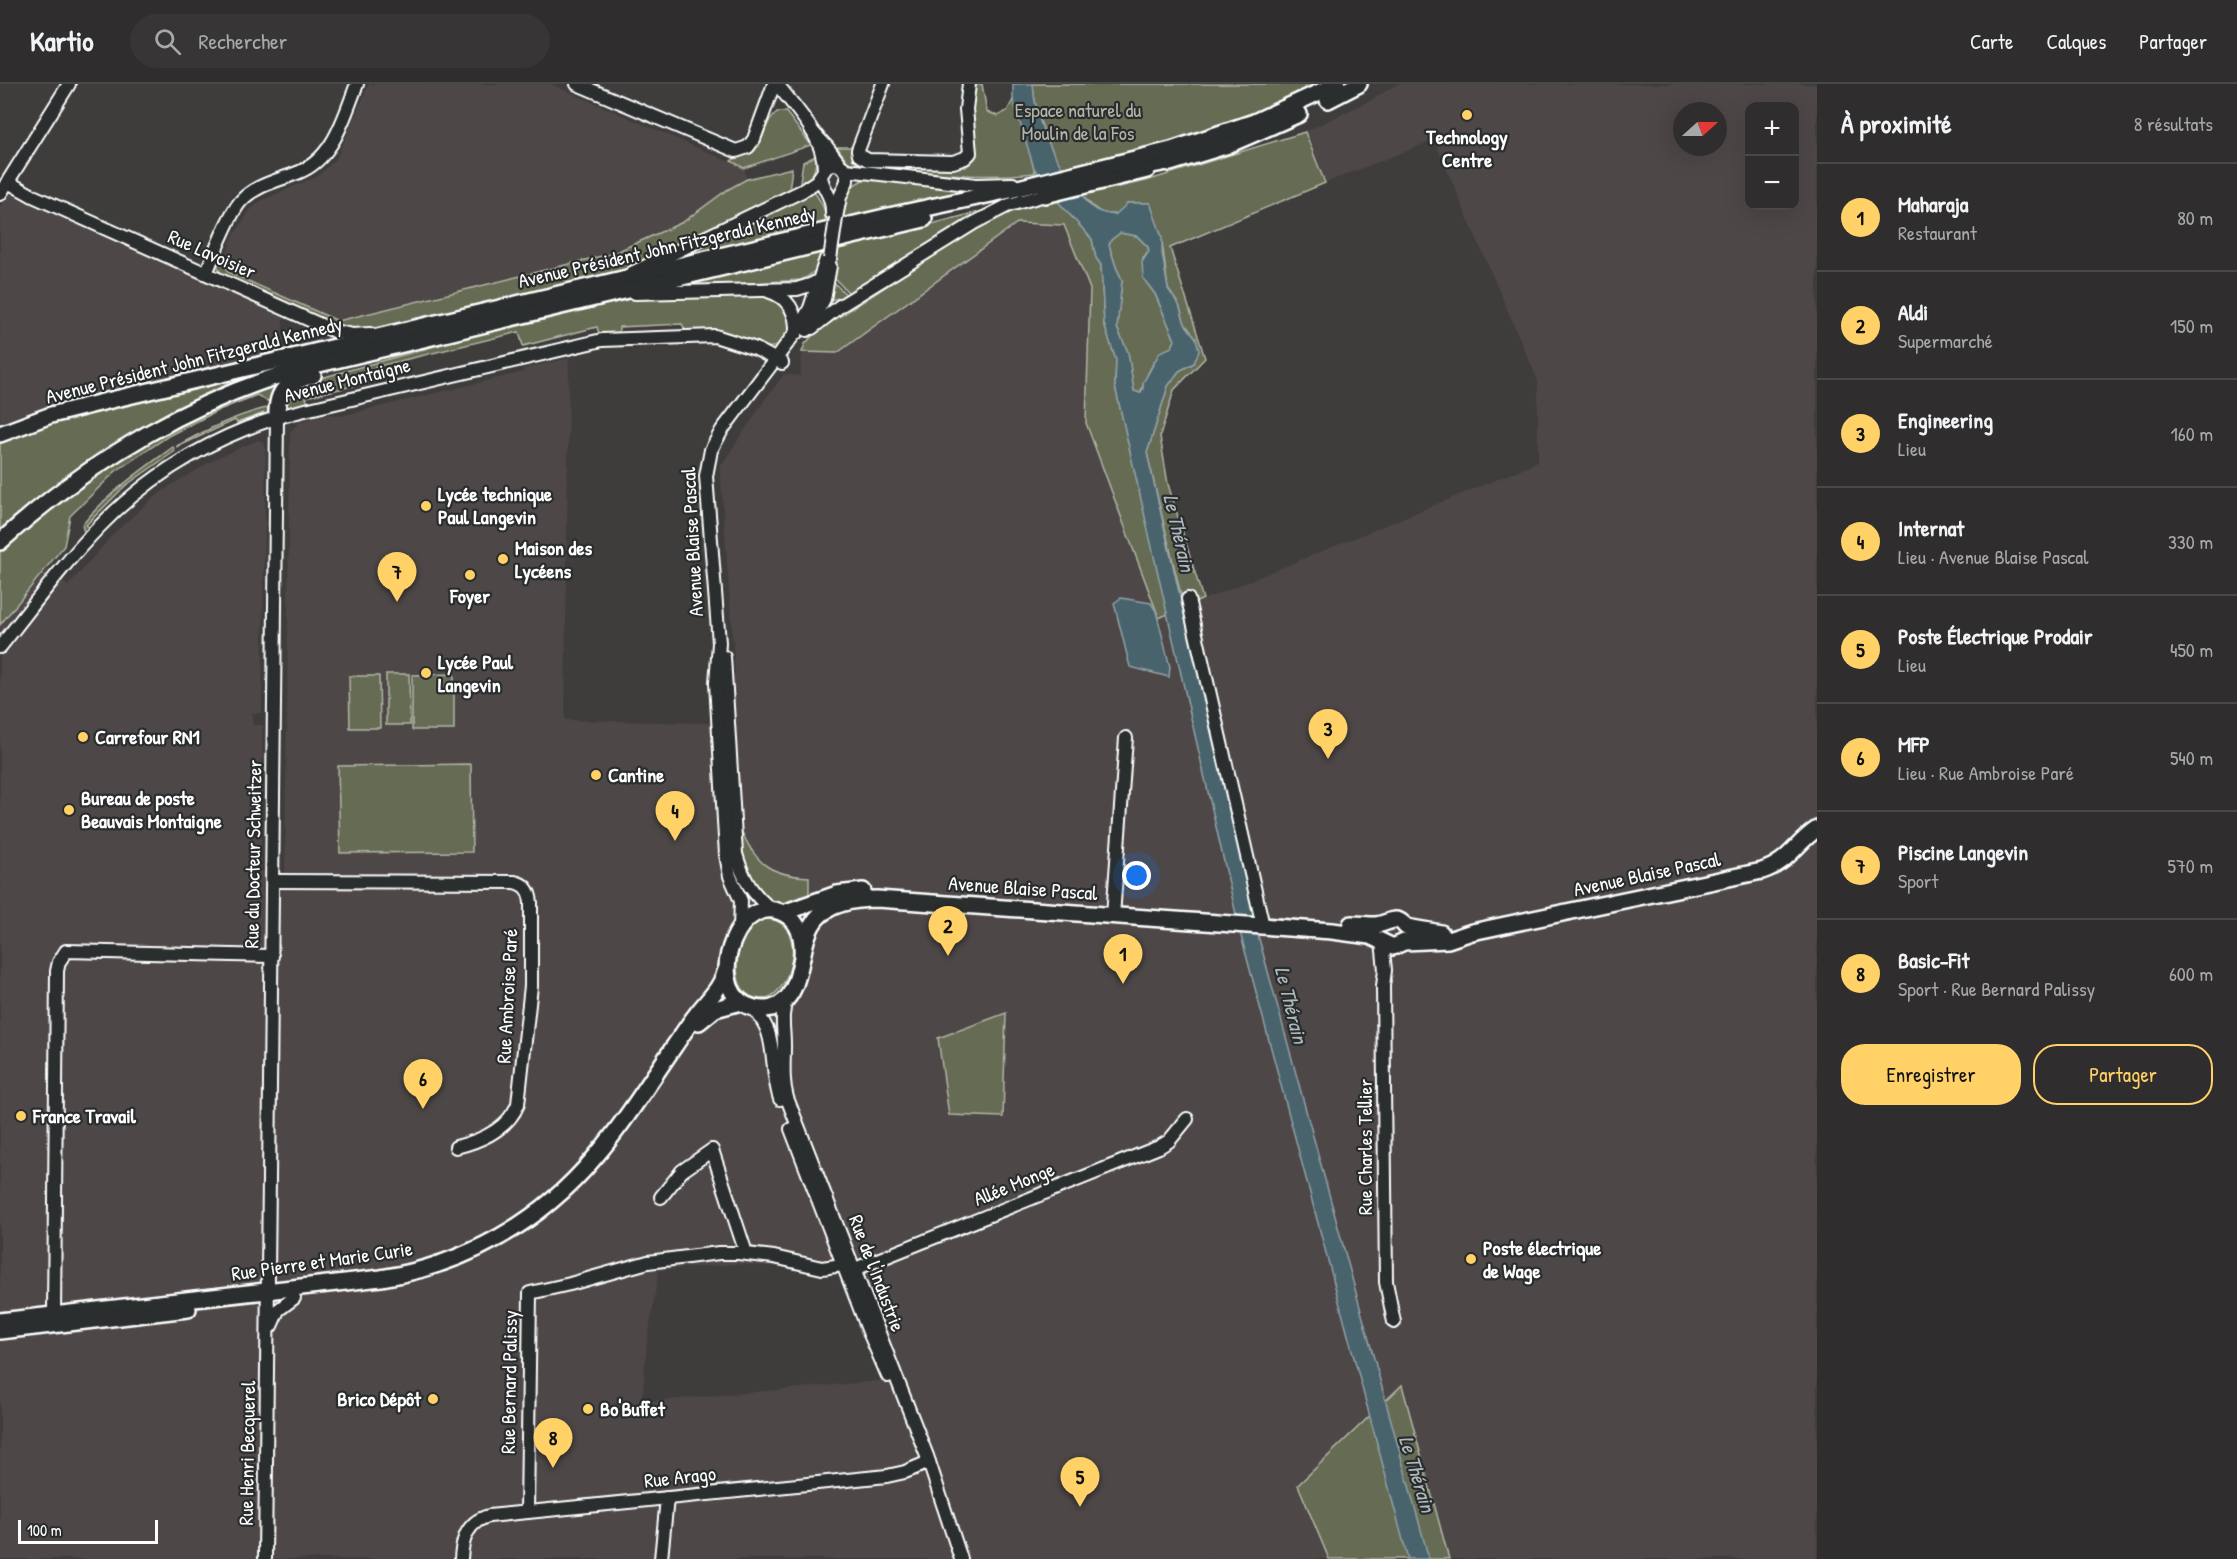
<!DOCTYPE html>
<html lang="fr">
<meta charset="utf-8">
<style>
:root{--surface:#2f2d2d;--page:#373535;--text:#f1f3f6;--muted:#a7a8aa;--line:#4a4949;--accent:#ffd166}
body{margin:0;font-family:"Patrick Hand",sans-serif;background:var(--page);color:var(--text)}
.controls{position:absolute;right:18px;top:18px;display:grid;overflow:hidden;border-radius:12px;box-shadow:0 6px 24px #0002}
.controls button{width:54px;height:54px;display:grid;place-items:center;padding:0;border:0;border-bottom:2px solid var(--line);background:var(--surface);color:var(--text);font:30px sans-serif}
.compass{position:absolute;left:1673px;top:18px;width:54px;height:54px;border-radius:50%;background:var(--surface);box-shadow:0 6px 24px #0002;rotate:69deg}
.scale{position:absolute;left:18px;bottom:15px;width:140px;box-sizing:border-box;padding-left:6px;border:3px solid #fff;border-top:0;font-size:16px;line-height:21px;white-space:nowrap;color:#fff;-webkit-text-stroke:4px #2a2d2e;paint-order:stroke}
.you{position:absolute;left:1137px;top:792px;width:21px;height:21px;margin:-15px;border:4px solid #fff;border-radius:50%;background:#1a73e8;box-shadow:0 0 0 9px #1a73e833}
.badge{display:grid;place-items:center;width:39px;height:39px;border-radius:50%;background:var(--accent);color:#111;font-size:20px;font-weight:700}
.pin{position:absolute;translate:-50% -50px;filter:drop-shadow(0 2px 3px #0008)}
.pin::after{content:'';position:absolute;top:32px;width:21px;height:18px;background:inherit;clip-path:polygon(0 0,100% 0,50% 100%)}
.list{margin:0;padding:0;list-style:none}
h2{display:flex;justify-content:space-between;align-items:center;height:78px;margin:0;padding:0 24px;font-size:26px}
h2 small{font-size:20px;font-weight:400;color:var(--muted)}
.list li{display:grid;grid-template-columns:39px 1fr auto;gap:18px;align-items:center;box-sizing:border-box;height:108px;padding:0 24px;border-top:2px solid var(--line)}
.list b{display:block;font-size:22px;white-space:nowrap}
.list p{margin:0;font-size:20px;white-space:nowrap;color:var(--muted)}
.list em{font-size:20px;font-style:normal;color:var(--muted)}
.actions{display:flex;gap:12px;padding:18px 24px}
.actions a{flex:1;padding:14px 0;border:2px solid var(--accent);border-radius:24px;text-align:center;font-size:21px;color:var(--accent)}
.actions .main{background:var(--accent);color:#111}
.icon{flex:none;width:33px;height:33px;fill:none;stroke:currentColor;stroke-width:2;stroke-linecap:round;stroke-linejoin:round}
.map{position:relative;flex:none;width:1817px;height:1475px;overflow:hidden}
header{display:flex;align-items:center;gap:36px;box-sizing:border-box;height:84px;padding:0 30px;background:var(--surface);border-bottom:2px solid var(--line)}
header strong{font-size:28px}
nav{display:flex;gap:33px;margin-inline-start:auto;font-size:21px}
.search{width:420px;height:54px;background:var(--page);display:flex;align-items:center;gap:15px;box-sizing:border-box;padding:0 21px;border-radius:33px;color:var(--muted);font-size:22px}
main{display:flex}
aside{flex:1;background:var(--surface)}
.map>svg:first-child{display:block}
</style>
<header>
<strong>Kartio</strong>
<div class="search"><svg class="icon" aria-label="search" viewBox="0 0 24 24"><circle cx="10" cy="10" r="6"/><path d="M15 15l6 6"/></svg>Rechercher</div>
<nav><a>Carte</a><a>Calques</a><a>Partager</a></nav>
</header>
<main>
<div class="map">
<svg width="1817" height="1475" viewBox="0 0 1817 1475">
<rect width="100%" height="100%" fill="#3f3c3c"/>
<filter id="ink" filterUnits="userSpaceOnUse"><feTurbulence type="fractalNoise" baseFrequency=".0167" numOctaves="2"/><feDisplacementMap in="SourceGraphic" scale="12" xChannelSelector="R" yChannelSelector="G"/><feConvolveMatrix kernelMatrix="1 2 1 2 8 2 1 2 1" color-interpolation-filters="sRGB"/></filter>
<g filter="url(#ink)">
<g fill="#4e4646" fill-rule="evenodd">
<polygon points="369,0 551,0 744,84 747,95 727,106 683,138 614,169 337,237 228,188 224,176 232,154 250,126 260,117 318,92 336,75"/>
<path d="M1397,0H1817V1475H0V483L21,461L68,502L115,448L152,415L173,400L217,374L258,356L264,359L266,369L262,629H252V634L253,641H263L261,787L285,788L290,348L300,337L330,330L340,332L523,288V285L569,274L565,636L712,639L709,582L735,590L720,383L764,317L784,290L800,292L802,268L837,269L1017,139L1064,140L1090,205L1086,339L1159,534L1529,382L1538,376V297L1434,56L1325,99L1305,48L1373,15ZM1750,22H1794V122H1750ZM1682,27H1718V63H1682ZM737,1180L860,1189L900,1295L642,1318L647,1260L659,1186Z"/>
<polygon points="9,106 283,230 283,266 81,314 0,338 0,123"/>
</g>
<g fill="#666c52" stroke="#b2b6a8" stroke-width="1.5">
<path d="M976,0H982L987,28L998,32L1007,27L1013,16L1023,43L1035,89C976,96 917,87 858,82L848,78L837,63H852V67L911,82L966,83L973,74V17Z"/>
<path d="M1033,0H1317L1247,32L1158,61L1061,84C1047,58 1034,29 1033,0Z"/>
<path d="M777,28H786L811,61L744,84L731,77C737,71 747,73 754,67C765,56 764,38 777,28Z"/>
<path d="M1305,48L1325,99L1170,164L1205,274L1174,306L1160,352L1168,400L1203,515L1184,524L1147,369L1168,302L1179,287L1194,279L1196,254L1185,240L1179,221L1168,205L1162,158L1150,119H1128L1119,129C1102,134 1092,123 1082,111L1146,97Z"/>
<path d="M816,72C817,87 811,95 799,104L803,78Z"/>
<path d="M792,84L789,107L609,193L371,245L356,246L339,244L223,191C217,186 217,181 219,174L224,176L228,188L338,237L614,169L683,138L727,106L747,95Z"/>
<path d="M870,94L983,104L841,136C845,114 845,100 870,94Z"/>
<path d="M813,106C822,119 827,126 825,142L697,172L668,176Z"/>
<polygon points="1050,115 1057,116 1092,155 1096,174 1101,181 1104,240 1116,276 1115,302 1168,530 1159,534 1086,339 1090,205 1064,141 1017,139 837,269 802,268 805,260 816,248 971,147 996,133"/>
<polygon points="982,127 982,130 850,210 835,195 838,164"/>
<path d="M1120,149L1137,152L1148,163L1149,167L1143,174V194L1155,210L1175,256L1172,263C1156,272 1153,278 1145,296C1142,301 1143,304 1140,309L1134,307L1128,268L1117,244L1122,196L1116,183L1109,161L1111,156Z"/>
<path d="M822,166C822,182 815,189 801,196L662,204Z"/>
<polygon points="832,197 848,212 830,216"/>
<path d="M758,210C762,210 769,210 772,212C789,220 799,254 778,262C764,268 734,251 719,247C709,245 696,247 686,248L682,240L619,243V251L599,250L597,243L523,262L519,248L375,283L378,296L306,313L308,320L287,324L284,320V314L296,301L517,239L628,213Z"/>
<polygon points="273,284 223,305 0,449 0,357 53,337"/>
<path d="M278,297L274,316L267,317L257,311L219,326L170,351L116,387L70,432L64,462L0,541V467C54,418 113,375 177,341C209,324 245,311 278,297Z"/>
<path d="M266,324H272L269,331L265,332L264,329L237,339L235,336L177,363V362C206,346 234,332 266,324Z"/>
<path d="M173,363L175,367L125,402L86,441L91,445L84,448L82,441C108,409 140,387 173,363Z"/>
<polygon points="386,590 409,590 410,641 386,641"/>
<polygon points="454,590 454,646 412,646 412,591"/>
<polygon points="349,592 379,592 380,644 350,644"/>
<polygon points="471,680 472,768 340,769 338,682"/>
<path d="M737,748H742C757,782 772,791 809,793V811L805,816L787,822L767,816L747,791Z"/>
<path d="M766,835C814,835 789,933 750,912C730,900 736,858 750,843C754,839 760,837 766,835Z"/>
<polygon points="1006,929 1003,1033 949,1031 938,954"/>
<polygon points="1402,1301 1449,1475 1329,1475 1298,1401"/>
</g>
<g fill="#49636d" stroke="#92a1a7" stroke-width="1.5" fill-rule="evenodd">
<path d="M1013,0H1033C1035,40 1056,79 1081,110C1085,114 1088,121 1093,124C1099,129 1108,130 1115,131L1128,119H1150L1162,153V169L1168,205L1179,221L1185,240L1196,254L1199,267L1194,279L1179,287L1168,302L1147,369L1258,851L1429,1475H1408L1241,852L1115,302L1116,276L1104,240L1101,181L1096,174L1092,155L1052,111L1034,84L1013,16ZM1120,149L1137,152L1148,163L1149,167L1142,178L1143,194L1155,210L1175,256L1172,263L1160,268L1143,299V305L1140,309L1134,307L1128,268L1117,244L1122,196L1116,183L1109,161L1111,156Z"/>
<polygon points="1121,514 1151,519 1156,527 1170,583 1169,593 1130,583 1114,519"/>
</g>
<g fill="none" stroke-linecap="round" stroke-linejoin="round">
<defs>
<g id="minor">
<polyline points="577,0 736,67 748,63 754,55 774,0"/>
<path d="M777,0C796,25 824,52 824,85"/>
<polyline points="883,0 858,66 859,71 868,76 953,78 965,74 970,69 966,25 969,0"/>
<polyline points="812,47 827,63 847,90 847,97 840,113 836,134"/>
<polyline points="846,86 976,101 1013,100"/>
<path d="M821,92C822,106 833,110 832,130"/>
<polyline points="8,98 33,112 334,247 353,251 370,250"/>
<polyline points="0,110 69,0"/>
<path d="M206,189C215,169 227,134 240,118C255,101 277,97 297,89C334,75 344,33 357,0"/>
<polyline points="632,189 802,107 817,97 828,81 836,80 843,83"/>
<path d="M768,207C788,213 797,228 796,249"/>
<polyline points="635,209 797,205 810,201 822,195"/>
<polyline points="812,244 840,222 974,139 1009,121 1045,111"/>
<polyline points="807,246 824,215 830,182"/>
<polyline points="1188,515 1263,842"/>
<path d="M0,563C32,523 63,480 99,443C154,386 224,346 301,327L602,256L715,252L756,265L782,279"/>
<path d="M724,573L736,770C743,795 752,810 772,826"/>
<path d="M273,797L514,798C526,800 530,808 531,819V902L518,1020C508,1045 481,1057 456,1063"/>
<polyline points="1113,832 1126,654"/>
<polyline points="740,843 741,817 730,792 726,771 716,599 719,559 706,392 711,366 722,346 799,244 810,224 826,175"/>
<polyline points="1382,857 1385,886 1383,902 1386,1198 1394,1238"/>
<path d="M787,914C780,931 784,944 784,961C784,980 782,996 787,1014L927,1372L961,1475"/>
<path d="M753,923C759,931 765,939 768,948C775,969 772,992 780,1015"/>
<polyline points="791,1045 869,1248 888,1292"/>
<polyline points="661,1113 682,1087 712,1066 746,1169"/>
<polyline points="850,1187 1159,1063 1169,1057 1187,1035"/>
<polyline points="58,1239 54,1230 57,887 59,878 66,867 272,872"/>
<polyline points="271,1242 278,1226 294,1214"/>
<polyline points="527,1428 530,1209 570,1200 648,1178 719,1169 738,1169 774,1173 822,1184 849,1180"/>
<polyline points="265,1475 277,333"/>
<path d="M461,1475C462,1455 468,1437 489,1432L887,1392L905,1388L929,1378"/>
<polyline points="661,1475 667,1414"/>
</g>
<g id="major">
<polyline points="1328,16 1359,0"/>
<polyline points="1170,79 1228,61 1299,30"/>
<polyline points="1137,84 1178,76"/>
<polyline points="1045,111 1147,86"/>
<path d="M277,333C276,304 288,299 313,291"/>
<polyline points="0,350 51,331 107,317 889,132 1010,106 1171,66 1254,38 1337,0"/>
<path d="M0,458C91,375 200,310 319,280L924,135"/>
<polyline points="783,829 837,810 863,807"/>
<path d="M1351,840C1359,840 1367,841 1376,841C1388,840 1396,829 1406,843L1441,849"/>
<path d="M802,873C803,859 801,841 788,832C741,800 703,899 746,921C754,925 763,926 772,924C808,913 795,857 818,833C833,818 857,815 877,815L1332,847L1370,852L1393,863L1404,858L1448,856L1472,848L1762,787C1788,779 1796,759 1817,745"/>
<polyline points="699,938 715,925 741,918"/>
<path d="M0,1237L381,1194C465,1181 541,1138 595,1073C625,1038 649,999 675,961C682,951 688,941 696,931C707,916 721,905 726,886"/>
<polyline points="0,1247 188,1225"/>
</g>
</defs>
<use href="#minor" stroke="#fff" stroke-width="16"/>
<use href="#major" stroke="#fff" stroke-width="20"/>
<use href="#minor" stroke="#2a2d2e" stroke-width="12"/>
<use href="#major" stroke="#2a2d2e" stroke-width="15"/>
<defs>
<polyline id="minor-bridge" points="830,175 836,134"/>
</defs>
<use href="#minor-bridge" stroke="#fff" stroke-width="16" stroke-linecap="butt"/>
<use href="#minor-bridge" stroke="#2a2d2e" stroke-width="12"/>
</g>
</g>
<g fill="#ffd166" stroke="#2a2d2e" stroke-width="2">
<circle cx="1467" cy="31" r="6"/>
<circle cx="426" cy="422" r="6"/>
<circle cx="503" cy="475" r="6"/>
<circle cx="470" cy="491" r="6"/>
<circle cx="426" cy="589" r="6"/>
<circle cx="83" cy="653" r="6"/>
<circle cx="596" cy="691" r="6"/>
<circle cx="69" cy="726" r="6"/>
<circle cx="21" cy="1032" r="6"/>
<circle cx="1471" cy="1175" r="6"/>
<circle cx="433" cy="1315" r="6"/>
<circle cx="588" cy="1325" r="6"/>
</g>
<g text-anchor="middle" stroke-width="4.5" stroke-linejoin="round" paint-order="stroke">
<g font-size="20" fill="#b2b6a8" stroke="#2a2d2e">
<text x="1078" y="33">Espace naturel du<tspan x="1078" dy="23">Moulin de la Fos</tspan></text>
</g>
<g font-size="20" font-weight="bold" fill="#fff" stroke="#2a2d2e" text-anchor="start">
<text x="1467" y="60" text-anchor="middle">Technology<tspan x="1467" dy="23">Centre</tspan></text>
<text x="438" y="417">Lycée technique<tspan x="438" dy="23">Paul Langevin</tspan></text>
<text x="515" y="471">Maison des<tspan x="515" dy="23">Lycéens</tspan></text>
<text x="470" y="519" text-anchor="middle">Foyer</text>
<text x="438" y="585">Lycée Paul<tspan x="438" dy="23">Langevin</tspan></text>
<text x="95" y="660">Carrefour RN1</text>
<text x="608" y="698">Cantine</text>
<text x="81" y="721">Bureau de poste<tspan x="81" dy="23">Beauvais Montaigne</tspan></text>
<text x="33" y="1039">France Travail</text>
<text x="1483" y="1171">Poste électrique<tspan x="1483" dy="23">de Wage</tspan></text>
<text x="421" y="1322" text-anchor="end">Brico Dépôt</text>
<text x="600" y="1332">Bo'Buffet</text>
</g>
<g font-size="20" fill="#fff" stroke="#2a2d2e">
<text transform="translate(667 163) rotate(-13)" y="7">Avenue Président John Fitzgerald Kennedy</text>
<text transform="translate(212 170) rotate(24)" y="7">Rue Lavoisier</text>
<text transform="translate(194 276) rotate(-14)" y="7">Avenue Président John Fitzgerald Kennedy</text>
<text transform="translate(347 296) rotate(-14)" y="7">Avenue Montaigne</text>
<text transform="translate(692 458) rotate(-93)" y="7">Avenue Blaise Pascal</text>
<text transform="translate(253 770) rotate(-89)" y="7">Rue du Docteur Schweitzer</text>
<text transform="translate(1647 790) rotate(-12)" y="7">Avenue Blaise Pascal</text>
<text transform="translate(1023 804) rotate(4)" y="7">Avenue Blaise Pascal</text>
<text transform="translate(507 912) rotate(-87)" y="7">Rue Ambroise Paré</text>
<text transform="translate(1365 1063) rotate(-90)" y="7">Rue Charles Tellier</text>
<text transform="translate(1014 1100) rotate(-22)" y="7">Allée Monge</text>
<text transform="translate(322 1177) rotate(-8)" y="7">Rue Pierre et Marie Curie</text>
<text transform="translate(877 1189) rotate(69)" y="7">Rue de l'Industrie</text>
<text transform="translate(509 1298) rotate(-89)" y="7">Rue Bernard Palissy</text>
<text transform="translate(247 1369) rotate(-89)" y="7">Rue Henri Becquerel</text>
<text transform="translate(680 1393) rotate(-6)" y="7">Rue Arago</text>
</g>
<g font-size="21" font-style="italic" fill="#adb9bd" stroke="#2a2d2e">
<text transform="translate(1179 449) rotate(77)" y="7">Le Thérain</text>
<text transform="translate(1291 921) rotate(76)" y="7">Le Thérain</text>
<text transform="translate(1417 1390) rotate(73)" y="7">Le Thérain</text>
</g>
</g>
</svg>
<div class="controls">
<button>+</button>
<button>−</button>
</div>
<svg class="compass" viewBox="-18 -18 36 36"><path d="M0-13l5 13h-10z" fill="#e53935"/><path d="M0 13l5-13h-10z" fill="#a7a8aa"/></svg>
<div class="scale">100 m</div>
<div class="you"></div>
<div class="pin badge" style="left:1123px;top:900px">1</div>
<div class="pin badge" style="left:948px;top:872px">2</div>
<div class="pin badge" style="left:1328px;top:675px">3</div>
<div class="pin badge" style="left:675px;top:757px">4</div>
<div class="pin badge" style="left:1080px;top:1423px">5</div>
<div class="pin badge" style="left:423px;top:1025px">6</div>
<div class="pin badge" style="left:397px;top:518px">7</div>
<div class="pin badge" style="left:553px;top:1384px">8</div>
</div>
<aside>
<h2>À proximité<small>8 résultats</small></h2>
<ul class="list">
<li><span class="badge">1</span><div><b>Maharaja</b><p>Restaurant</p></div><em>80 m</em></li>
<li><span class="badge">2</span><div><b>Aldi</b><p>Supermarché</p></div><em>150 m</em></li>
<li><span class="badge">3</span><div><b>Engineering</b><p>Lieu</p></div><em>160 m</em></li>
<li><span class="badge">4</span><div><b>Internat</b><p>Lieu · Avenue Blaise Pascal</p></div><em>330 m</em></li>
<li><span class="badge">5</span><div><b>Poste Électrique Prodair</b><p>Lieu</p></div><em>450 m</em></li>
<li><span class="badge">6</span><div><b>MFP</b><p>Lieu · Rue Ambroise Paré</p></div><em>540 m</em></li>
<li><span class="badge">7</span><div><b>Piscine Langevin</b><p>Sport</p></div><em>570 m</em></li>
<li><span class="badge">8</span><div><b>Basic-Fit</b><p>Sport · Rue Bernard Palissy</p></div><em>600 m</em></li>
</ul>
<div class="actions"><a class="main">Enregistrer</a><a>Partager</a></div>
</aside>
</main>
